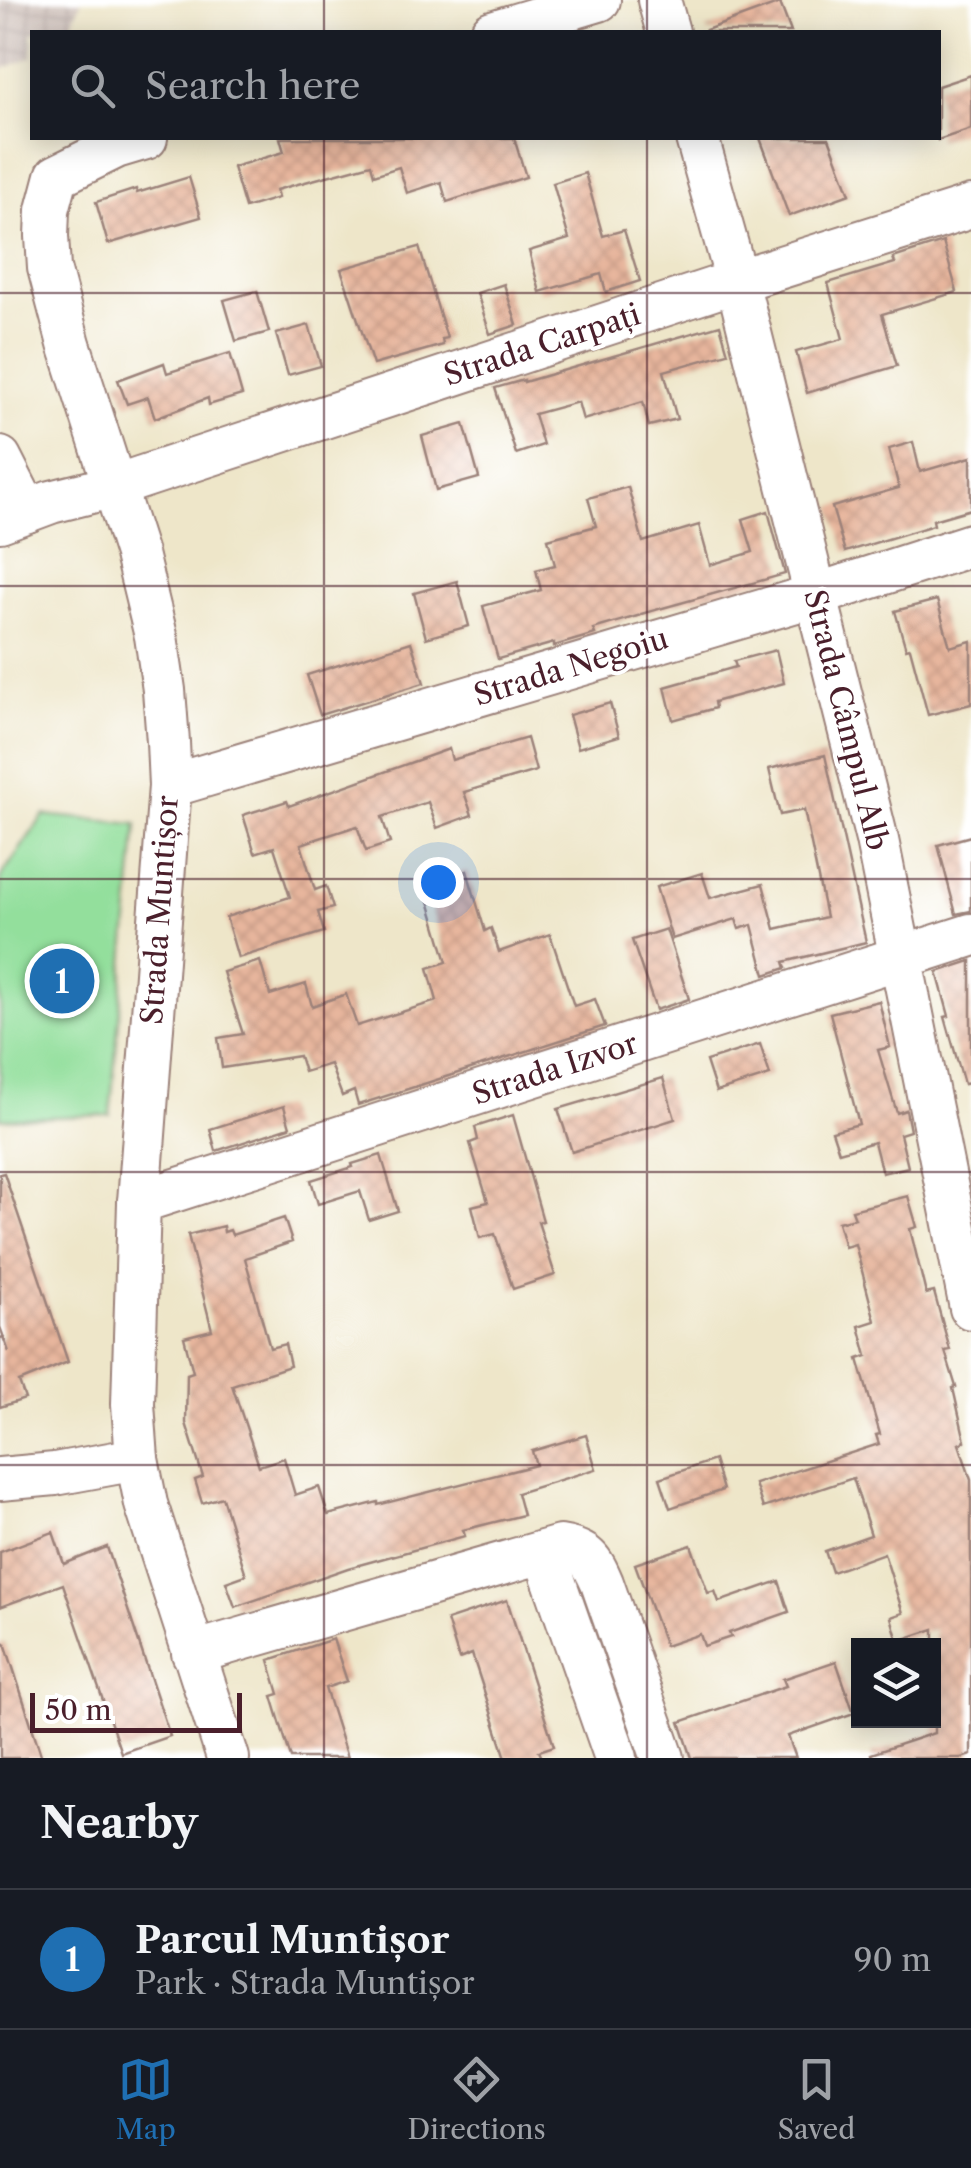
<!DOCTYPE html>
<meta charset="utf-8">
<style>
:root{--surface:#171b24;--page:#20242c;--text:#f1f3f6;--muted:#9ea1a6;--line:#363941;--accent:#1f6fb2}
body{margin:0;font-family:"Libre Caslon Text",serif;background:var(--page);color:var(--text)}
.controls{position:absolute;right:30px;bottom:30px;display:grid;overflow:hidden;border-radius:0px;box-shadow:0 5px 25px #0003}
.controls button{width:90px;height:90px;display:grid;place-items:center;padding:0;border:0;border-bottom:2px solid var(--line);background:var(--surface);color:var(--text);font:50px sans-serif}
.scale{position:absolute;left:30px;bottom:25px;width:212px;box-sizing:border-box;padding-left:10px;border:5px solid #4a1f2b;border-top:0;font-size:28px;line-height:35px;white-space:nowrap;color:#4a1f2b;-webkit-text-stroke:8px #fff;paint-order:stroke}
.you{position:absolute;left:438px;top:882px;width:35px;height:35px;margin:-25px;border:8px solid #fff;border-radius:50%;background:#1a73e8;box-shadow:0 0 0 15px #1a73e833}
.badge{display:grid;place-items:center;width:65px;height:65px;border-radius:50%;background:var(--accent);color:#fff;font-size:32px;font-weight:700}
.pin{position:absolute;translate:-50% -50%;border:5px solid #fff;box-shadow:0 2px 10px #0006}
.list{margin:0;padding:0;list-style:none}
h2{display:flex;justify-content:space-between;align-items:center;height:130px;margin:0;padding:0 40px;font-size:42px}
h2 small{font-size:32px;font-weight:400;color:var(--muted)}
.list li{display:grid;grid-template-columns:65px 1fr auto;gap:30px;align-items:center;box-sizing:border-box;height:140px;padding:0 40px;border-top:2px solid var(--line)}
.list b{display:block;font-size:38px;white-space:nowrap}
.list p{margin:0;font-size:32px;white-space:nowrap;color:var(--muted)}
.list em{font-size:32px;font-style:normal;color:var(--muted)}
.icon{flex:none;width:55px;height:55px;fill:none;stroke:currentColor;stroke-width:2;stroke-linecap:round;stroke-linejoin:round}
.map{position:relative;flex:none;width:971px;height:1758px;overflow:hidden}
.search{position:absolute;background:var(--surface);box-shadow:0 5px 25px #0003;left:30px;right:30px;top:30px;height:110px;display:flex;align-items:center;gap:25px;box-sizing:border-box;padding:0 35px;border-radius:0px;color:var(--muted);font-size:38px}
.sheet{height:270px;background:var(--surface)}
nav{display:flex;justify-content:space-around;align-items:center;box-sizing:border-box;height:140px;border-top:2px solid var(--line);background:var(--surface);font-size:28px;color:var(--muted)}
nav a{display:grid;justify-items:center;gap:5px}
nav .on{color:var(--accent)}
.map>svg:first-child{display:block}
</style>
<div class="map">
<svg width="971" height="1758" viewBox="0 0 971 1758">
<defs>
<pattern id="industrial-grid" width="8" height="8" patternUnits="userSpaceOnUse" patternTransform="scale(2.5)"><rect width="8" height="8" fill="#cfc1ba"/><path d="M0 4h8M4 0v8" fill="none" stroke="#b3a5a0"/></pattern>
<pattern id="building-cross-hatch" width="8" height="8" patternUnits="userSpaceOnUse" patternTransform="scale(2.5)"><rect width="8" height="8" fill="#e7b69d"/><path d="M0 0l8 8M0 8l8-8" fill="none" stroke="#c89c87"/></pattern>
</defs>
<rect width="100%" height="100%" fill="#fff"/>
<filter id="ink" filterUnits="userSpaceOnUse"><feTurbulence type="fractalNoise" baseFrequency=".01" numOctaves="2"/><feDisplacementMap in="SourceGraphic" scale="20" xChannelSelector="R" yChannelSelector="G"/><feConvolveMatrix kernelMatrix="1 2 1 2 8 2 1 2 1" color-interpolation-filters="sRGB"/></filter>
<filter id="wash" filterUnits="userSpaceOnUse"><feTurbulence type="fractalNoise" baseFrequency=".0048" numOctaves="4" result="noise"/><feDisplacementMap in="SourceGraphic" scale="40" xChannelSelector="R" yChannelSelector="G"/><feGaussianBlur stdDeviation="2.25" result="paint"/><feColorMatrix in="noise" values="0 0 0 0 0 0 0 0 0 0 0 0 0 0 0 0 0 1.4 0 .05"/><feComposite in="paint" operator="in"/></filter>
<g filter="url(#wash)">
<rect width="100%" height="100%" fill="#eee6c9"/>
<polygon fill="url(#industrial-grid)" points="0,0 82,0 68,32 32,32 32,57 0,70"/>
<polygon fill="#93df9c" stroke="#6e7f64" stroke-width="2.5" points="44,815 137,824 110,1115 0,1119 0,878"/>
<g id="blocks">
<g fill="url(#building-cross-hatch)">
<polygon points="780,3 791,32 707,32 706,30"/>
<polygon points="971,75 971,129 938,140 938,86"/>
<polygon points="280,138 514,138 526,177 447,202 441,182 407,193 399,167 374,175 371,164 276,190 278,198 245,208 233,167 284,152"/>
<polygon points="760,138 829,138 850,194 789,216"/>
<polygon points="585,173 603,236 624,230 640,281 606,292 601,274 540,292 529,251 569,239 553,183"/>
<polygon points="189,177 201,217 108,244 96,202 136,189 137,193"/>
<polygon points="943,242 957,292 882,314 897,366 807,393 796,352 843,339 828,283 895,263 893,258"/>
<polygon points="419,247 447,338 442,339 443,345 373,365 341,269"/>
<polygon points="504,284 517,325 490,334 477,293"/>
<polygon points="257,291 269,332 236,341 224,300"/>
<polygon points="309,325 321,366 288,375 276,334"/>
<polygon points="720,325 728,353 664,371 677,419 649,426 643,402 583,420 578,402 534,414 543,445 516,454 495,388 524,380 524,382"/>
<polygon points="230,353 242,395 209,405 208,398 155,418 148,397 127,404 118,380 164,363 167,373"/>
<polygon points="464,424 479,478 436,490 422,436"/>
<polygon points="913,442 920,472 971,457 971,509 933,520 934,525 845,552 832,507 899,488 889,449"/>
<polygon points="628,487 643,542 699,525 710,565 753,552 743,519 768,511 785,574 641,614 641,615 593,629 595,634 554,646 554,643 498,659 483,606 541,590 536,570 555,565 548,539 596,526 588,498"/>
<polygon points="457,581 469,626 426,638 414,593"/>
<polygon points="937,600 950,647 971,641 971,704 928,715 910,648 906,649 895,611"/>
<polygon points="411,642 424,683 320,715 307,675"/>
<polygon points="776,650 784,683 714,702 715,708 673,720 665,687 736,667 734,661"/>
<polygon points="610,703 619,736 578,748 569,715"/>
<polygon points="527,738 536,771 464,792 472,815 437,828 428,802 382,817 390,843 366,851 357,826 301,844 315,890 326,886 333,908 318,912 324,932 238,958 226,917 290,897 274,847 255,853 243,815 287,801 289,806 449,749 452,760"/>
<polygon points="825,755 866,942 784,962 786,968 765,975 752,925 739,929 736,919 672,939 656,887 702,873 710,898 763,884 775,929 826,917 804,810 780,815 769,769"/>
<polygon points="971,836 971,911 956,914 938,845"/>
<polygon points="467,871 485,931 491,928 499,952 550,934 574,1006 595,999 605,1026 358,1105 354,1091 342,1096 330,1064 304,1072 299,1056 222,1068 218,1038 243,1034 223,972 260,961 270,995 306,984 312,1006 346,994 357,1026 437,1001 428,968 447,962 424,884"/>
<polygon points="666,929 689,999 656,1010 632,940"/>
<polygon points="971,961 971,1083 964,1084 945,1017 949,1016 937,972"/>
<polygon points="879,1001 890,1047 878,1050 897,1113 906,1110 910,1131 900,1134 908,1167 882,1173 874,1142 839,1152 832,1131 859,1124 830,1013"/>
<polygon points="760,1044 770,1075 716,1092 706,1061"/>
<polygon points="663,1078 675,1119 572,1152 558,1109"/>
<polygon points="284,1106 290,1127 216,1151 210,1129"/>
<polygon points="513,1115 543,1221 538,1222 555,1275 513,1289 495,1234 480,1238 472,1206 488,1202 470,1143 478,1140 475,1127"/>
<polygon points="381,1155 398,1211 369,1220 360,1191 318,1204 311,1180 353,1167 352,1164"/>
<polygon points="4,1173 68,1362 19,1382 25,1399 0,1407 0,1338 3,1337 9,1352 0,1327 0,1174"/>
<polygon points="908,1196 917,1227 910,1229 926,1294 934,1292 950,1350 945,1351 956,1387 953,1388 965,1441 959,1444 971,1480 971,1755 961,1758 872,1758 871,1754 934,1733 934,1629 898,1641 891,1617 903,1613 884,1553 832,1572 825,1551 871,1535 853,1478 763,1508 755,1484 879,1444 876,1435 880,1434 858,1359 867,1356 859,1326 875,1321 855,1244 845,1247 838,1222 855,1218 852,1210"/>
<polygon points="284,1218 292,1242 245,1258 270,1348 285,1344 290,1366 232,1385 259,1466 284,1458 295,1495 319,1487 328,1515 378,1502 378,1505 536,1465 532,1451 586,1435 596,1469 517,1493 523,1515 463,1530 465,1536 348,1568 235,1607 226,1582 246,1575 222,1497 202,1503 195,1480 203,1477 186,1423 187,1374 193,1372 184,1337 212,1330 188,1235 223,1226 224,1232 230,1230 232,1235"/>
<polygon points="714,1460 723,1490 670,1508 660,1478"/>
<polygon points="53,1532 64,1564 107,1547 170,1736 121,1753 63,1584 0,1607 0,1552"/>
<polygon points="691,1545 708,1593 715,1591 719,1602 779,1581 789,1612 729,1633 731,1637 704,1646 700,1634 665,1646 635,1564"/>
<polygon points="507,1600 554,1746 539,1751 542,1758 506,1758 472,1654 459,1659 447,1620"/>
<polygon points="333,1639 347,1681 325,1688 347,1758 291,1758 272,1696 279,1694 269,1660"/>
<polygon points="5,1643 42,1758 0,1758 0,1644"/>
<polygon points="836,1661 854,1713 788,1736 796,1758 692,1758 680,1722 786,1686 783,1679"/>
</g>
</g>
</g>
<g filter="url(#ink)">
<use href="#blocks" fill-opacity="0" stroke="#9c827a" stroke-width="2.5"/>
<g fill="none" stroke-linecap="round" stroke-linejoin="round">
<defs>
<g id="minor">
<polyline points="659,0 668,32"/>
<polyline points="492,32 599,0"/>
<polyline points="146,138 116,147 57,176 48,210 47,236 49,268 69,344 136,554 156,636 164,690 168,742 170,786 139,1202 133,1404 137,1459 146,1504 228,1758"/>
<polyline points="697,138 737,281 877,840 971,1308"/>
<polyline points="0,458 27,511"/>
<polyline points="0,521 51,502 115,486 737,281 971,207"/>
<polyline points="170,786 816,595 971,545"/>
<polyline points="139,1202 971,935"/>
<polyline points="0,1479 55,1474 137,1459"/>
<polyline points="544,1552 616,1758"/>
<path d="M193,1653L560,1547C587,1551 592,1560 602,1583L663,1758"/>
</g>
</defs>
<use href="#minor" stroke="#9c827a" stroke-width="46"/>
<use href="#minor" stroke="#fff" stroke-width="42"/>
</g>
</g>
<path fill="none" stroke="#4a1f2b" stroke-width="2.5" stroke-opacity="0.55" d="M324,0V32M647,0V32M324,138V1758M647,138V1758M0,293H971M0,586H971M0,879H971M0,1172H971M0,1465H971"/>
<g text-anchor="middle" stroke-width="8" stroke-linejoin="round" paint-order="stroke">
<g font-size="30" fill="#4a1f2b" stroke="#fff">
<text transform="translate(542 345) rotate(-18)" y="10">Strada Carpați</text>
<text transform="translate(571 667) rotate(-17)" y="10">Strada Negoiu</text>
<text transform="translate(846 720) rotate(76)" y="10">Strada Câmpul Alb</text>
<text transform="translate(160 910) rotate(-86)" y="10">Strada Muntișor</text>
<text transform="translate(555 1069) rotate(-18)" y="10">Strada Izvor</text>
</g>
</g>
</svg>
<div class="controls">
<button><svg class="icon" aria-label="layers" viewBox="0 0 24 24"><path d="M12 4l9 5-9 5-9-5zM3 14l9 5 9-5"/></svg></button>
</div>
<div class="scale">50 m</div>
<div class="you"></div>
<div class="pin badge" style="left:62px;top:981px">1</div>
<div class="search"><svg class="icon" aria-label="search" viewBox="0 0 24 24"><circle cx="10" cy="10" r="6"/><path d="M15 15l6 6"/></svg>Search here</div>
</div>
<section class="sheet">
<h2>Nearby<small></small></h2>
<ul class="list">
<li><span class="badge">1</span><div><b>Parcul Muntișor</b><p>Park · Strada Muntișor</p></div><em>90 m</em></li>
</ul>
</section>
<nav>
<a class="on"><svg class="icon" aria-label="map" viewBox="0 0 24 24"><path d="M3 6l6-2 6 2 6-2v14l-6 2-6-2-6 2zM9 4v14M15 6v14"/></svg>Map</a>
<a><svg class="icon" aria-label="directions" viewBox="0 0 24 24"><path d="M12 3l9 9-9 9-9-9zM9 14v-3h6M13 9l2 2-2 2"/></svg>Directions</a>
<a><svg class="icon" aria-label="saved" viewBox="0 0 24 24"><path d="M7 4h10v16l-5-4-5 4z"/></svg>Saved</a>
</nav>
